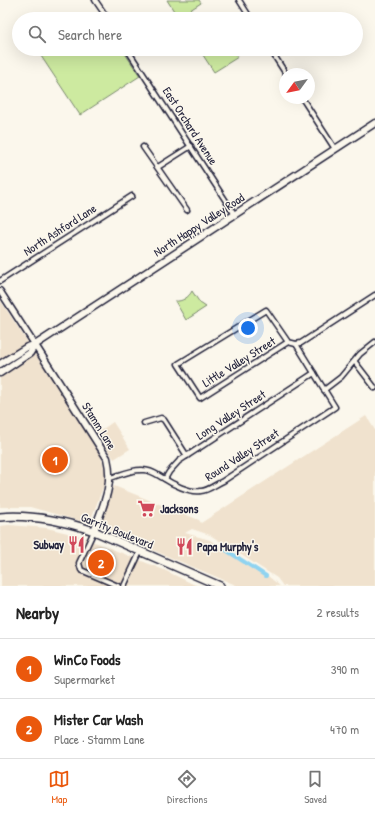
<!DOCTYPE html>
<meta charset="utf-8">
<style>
:root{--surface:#fff;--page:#f2f2f2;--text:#222;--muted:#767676;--line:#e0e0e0;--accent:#ea580c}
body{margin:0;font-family:"Patrick Hand",sans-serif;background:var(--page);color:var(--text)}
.compass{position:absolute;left:279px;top:68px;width:36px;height:36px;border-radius:50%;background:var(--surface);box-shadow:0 4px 16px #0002;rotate:237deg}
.you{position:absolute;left:248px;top:328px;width:14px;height:14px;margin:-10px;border:3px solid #fff;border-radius:50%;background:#1a73e8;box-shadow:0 0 0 6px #1a73e833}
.badge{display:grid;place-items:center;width:26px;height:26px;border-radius:50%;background:var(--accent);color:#fff;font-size:13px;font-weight:700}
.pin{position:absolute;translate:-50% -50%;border:2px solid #fff;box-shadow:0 1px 4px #0006}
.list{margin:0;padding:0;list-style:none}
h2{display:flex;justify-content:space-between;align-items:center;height:52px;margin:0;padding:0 16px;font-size:17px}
h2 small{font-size:13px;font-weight:400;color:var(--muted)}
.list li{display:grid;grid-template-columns:26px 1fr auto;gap:12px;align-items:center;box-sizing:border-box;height:60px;padding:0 16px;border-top:1px solid var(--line)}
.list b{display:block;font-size:15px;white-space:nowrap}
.list p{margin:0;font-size:13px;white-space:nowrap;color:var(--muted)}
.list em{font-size:13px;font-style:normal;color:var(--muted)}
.icon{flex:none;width:22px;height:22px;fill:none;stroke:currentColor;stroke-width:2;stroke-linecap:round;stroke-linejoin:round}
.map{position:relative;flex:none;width:375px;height:586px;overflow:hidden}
.search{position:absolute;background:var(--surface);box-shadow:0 4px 16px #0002;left:12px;right:12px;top:12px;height:44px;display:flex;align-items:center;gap:10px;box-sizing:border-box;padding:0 14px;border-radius:22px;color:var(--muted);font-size:15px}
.sheet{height:172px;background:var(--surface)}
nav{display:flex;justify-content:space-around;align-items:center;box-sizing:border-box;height:56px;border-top:1px solid var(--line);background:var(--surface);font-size:11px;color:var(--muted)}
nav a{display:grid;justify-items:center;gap:2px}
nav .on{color:var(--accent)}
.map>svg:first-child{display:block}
</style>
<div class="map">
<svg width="375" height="586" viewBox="0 0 375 586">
<rect width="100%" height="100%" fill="#fbf7ec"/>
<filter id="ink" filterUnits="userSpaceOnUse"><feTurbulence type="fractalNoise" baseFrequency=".025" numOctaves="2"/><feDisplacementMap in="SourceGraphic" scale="8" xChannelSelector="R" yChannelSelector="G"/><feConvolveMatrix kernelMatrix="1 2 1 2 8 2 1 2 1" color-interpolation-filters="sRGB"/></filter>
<g filter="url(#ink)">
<g fill="#f0e2ce">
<polygon points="0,300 100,453 105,471 105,482 90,522 87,523 30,507 0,507"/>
<polygon points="366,416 375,430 375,586 283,586 277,578 210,535 192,529 185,533 210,540 250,568 266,577 268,576 280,586 238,586 148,548 132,539 105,528 102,523 114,486 199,520 201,523"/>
<polygon points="113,422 130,449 114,459 97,433"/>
<polygon points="9,525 47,528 80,536 164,570 197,586 1,586 0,526"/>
</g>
<g fill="#cdeaa0" stroke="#78866e">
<polygon points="167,0 199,0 201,3 187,12 192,19 179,19"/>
<polygon points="45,49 73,49 75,52 79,49 122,49 140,76 80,115 39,53"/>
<polygon points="199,49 233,49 238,57 214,72"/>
<path d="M192,291L200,303L206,307L186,320L175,301C182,302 189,297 192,291Z"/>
</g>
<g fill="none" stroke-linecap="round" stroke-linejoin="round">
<polyline stroke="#8fd3f0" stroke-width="4" points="226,550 266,576"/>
<defs>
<g id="minor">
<polyline points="95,0 108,19"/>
<polyline points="239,0 251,19"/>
<polyline points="127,49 235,215"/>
<polyline points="270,49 286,74"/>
<polyline points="302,98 335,149"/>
<polyline points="143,147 187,210"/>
<polyline points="158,167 191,146"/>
<polyline points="0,281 132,196"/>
<polyline points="296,344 301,343 375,295"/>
<polyline points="355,362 375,388"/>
<polyline points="324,390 341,377 360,354 375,342"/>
<polyline points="144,423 161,418 164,420 187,456"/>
<path d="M110,478C120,475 132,469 143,470C151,470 156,474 163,478C172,484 190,493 201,491C208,491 216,484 223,481L335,407L296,344L288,342L266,310L178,364L200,398L288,342"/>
<polyline points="165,479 169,472 179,461 314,373"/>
<polyline points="94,531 79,563 81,570 118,586"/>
<polyline points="124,586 140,552"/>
</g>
<polyline id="tertiary" points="0,291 35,345"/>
<g id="secondary">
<path d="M35,345L107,458C114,486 103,505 94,531"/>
<polyline points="0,364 27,347 35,345 375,123"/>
<polyline points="0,373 30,353 35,345"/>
</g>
<path id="primary" d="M0,517C32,514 63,521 94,531L220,586"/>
</defs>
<use href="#minor" stroke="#22223b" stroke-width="7"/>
<use href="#tertiary" stroke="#22223b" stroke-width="8"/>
<use href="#secondary" stroke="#22223b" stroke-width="9"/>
<use href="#primary" stroke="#22223b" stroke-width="10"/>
<use href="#minor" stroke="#fbf7ec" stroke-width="4"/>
<use href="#tertiary" stroke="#fbf7ec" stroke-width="5"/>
<use href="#secondary" stroke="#fbf7ec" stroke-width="6"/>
<use href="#primary" stroke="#fbf7ec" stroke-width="7"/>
</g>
</g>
<defs>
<symbol id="supermarket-bare" viewBox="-9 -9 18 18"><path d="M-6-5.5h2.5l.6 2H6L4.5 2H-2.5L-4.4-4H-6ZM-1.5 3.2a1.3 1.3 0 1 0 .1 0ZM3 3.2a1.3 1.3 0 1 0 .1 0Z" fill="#d1495b" stroke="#fbf7ec" stroke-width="2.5" paint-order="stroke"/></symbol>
<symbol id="restaurant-bare" viewBox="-9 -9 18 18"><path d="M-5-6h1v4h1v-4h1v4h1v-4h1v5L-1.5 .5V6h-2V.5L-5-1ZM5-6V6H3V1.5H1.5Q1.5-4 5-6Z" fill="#d1495b" stroke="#fbf7ec" stroke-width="2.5" paint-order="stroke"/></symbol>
</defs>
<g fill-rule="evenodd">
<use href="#supermarket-bare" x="134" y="496" width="25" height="25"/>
<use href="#restaurant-bare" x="64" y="532" width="25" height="25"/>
<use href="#restaurant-bare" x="172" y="534" width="25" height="25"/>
</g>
<g text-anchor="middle" stroke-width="3" stroke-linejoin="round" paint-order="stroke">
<g font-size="12" fill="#22223b" stroke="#fbf7ec">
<text transform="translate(190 126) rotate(57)" y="4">East Orchard Avenue</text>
<text transform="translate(199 225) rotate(-33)" y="4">North Happy Valley Road</text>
<text transform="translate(60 230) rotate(-33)" y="4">North Ashford Lane</text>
<text transform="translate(239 362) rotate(-32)" y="4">Little Valley Street</text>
<text transform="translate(231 415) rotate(-33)" y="4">Long Valley Street</text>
<text transform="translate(99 426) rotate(58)" y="4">Stamm Lane</text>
<text transform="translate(242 455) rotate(-33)" y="4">Round Valley Street</text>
<text transform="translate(117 531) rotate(22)" y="4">Garrity Boulevard</text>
</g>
<g font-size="12" font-weight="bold" fill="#22223b" stroke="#fbf7ec" text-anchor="start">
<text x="160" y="513">Jacksons</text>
<text x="64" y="549" text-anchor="end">Subway</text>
<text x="197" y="551">Papa Murphy's</text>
</g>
</g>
</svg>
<svg class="compass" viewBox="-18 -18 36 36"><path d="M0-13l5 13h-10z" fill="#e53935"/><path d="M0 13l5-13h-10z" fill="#767676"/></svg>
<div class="you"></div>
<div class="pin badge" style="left:55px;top:460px">1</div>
<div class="pin badge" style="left:101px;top:563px">2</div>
<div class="search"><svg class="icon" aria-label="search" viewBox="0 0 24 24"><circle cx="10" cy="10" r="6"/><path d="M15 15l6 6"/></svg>Search here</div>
</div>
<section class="sheet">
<h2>Nearby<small>2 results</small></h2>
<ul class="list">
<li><span class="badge">1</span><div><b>WinCo Foods</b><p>Supermarket</p></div><em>390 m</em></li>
<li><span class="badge">2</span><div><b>Mister Car Wash</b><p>Place · Stamm Lane</p></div><em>470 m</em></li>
</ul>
</section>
<nav>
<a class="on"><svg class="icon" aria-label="map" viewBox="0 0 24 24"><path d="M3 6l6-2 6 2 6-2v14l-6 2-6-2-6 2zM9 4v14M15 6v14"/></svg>Map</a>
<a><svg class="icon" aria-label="directions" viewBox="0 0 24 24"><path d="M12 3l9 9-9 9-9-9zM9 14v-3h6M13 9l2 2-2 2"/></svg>Directions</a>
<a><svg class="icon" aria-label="saved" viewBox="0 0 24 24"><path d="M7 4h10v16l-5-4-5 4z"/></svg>Saved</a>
</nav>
